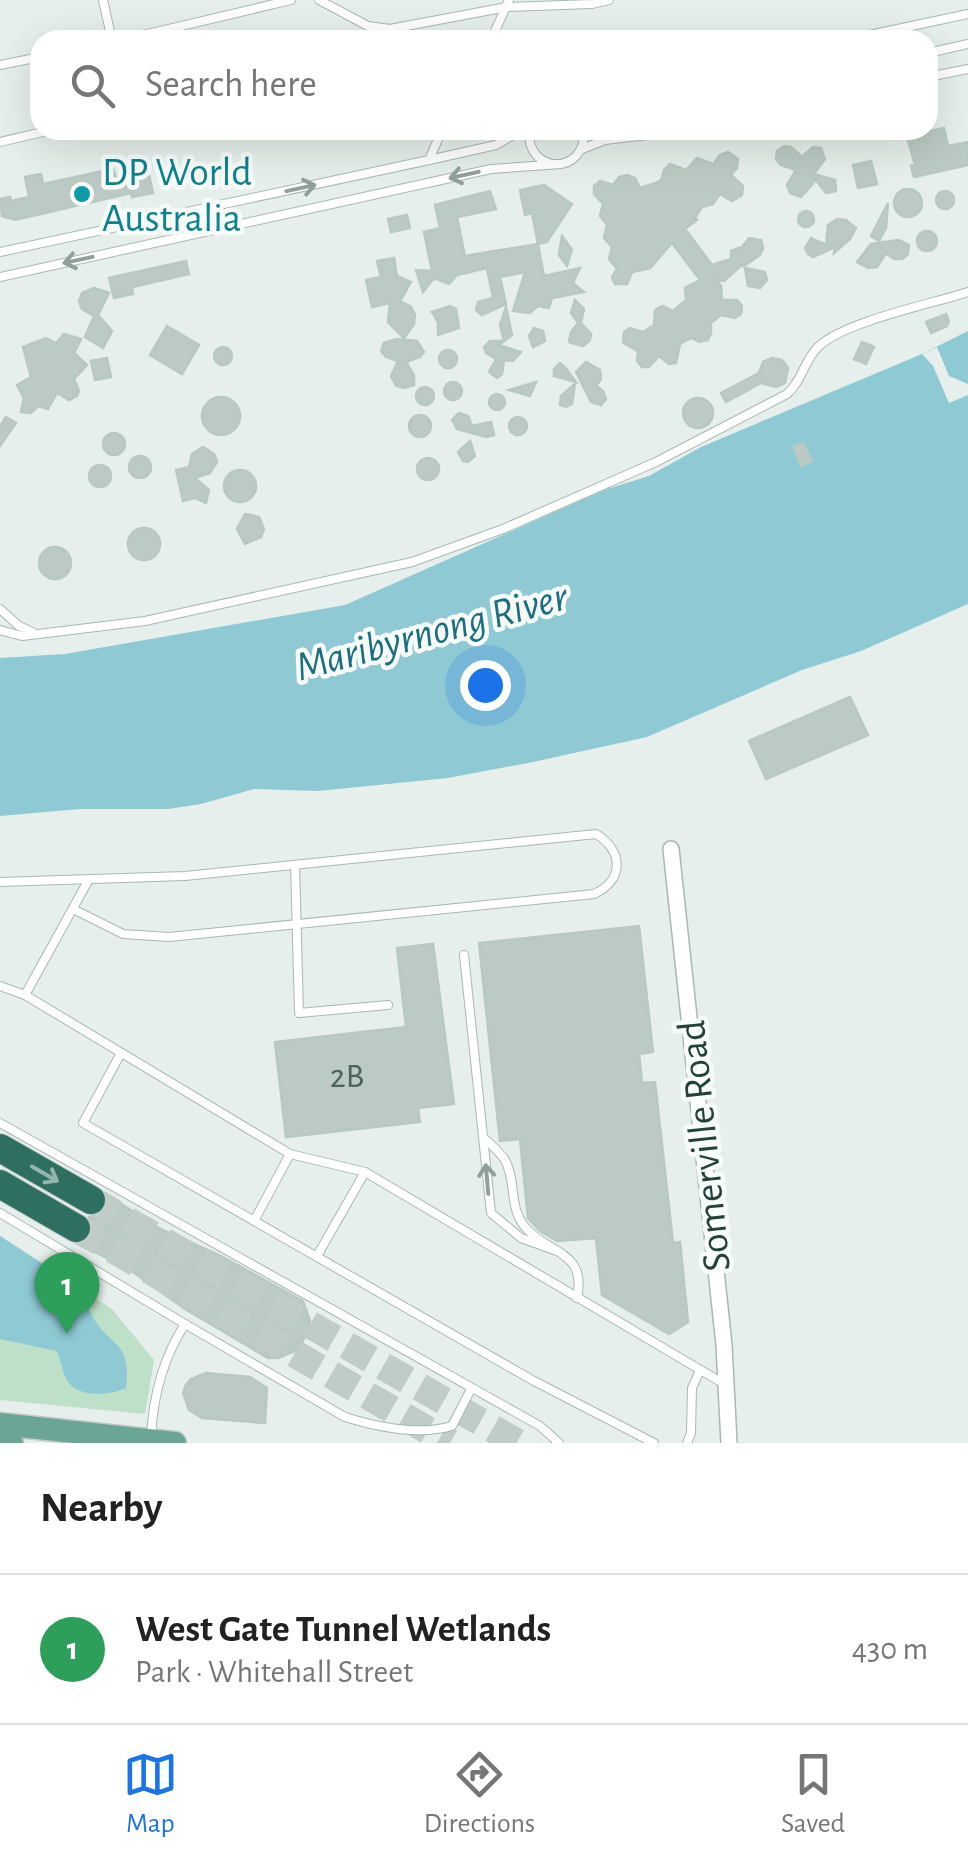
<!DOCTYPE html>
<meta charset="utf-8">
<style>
:root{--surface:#fff;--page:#f6f6f6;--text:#222;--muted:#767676;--line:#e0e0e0;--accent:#1a73e8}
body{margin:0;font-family:"Alegreya Sans",sans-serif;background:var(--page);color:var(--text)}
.you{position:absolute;left:485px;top:685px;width:35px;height:35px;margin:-25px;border:8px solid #fff;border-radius:50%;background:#1a73e8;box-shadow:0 0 0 15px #1a73e833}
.badge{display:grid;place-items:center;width:65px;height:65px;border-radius:50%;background:var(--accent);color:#fff;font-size:32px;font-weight:700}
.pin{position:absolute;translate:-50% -82px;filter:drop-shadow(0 2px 5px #0008)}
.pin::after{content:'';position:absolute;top:52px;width:35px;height:30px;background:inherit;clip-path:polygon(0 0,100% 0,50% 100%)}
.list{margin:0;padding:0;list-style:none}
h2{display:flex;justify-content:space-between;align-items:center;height:130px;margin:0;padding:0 40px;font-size:42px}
h2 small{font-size:32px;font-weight:400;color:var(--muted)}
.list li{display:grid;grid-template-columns:65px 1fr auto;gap:30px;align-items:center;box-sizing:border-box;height:150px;padding:0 40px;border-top:2px solid var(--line)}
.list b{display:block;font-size:38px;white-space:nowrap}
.list p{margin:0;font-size:32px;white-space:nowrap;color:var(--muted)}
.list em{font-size:32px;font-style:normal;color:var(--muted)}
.icon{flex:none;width:55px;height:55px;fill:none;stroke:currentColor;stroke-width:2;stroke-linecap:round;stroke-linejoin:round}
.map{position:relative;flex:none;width:968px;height:1443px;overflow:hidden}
.search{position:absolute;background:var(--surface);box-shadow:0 10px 40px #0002;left:30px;right:30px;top:30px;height:110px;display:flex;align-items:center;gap:25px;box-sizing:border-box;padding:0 35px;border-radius:30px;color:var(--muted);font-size:38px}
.sheet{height:280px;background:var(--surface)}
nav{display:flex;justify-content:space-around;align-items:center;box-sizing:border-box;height:140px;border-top:2px solid var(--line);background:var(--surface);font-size:28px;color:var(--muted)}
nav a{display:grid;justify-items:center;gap:5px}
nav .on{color:var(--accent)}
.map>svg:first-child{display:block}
</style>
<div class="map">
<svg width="968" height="1443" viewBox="0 0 968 1443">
<rect width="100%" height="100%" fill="#e6efeb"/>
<polygon fill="#bfe0c8" points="0,1236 112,1309 154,1360 145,1414 0,1400"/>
<g fill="#8ec9d4">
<polygon points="968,331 968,604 861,651 802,670 647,737 533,762 448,778 318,791 254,789 201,804 168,809 80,809 0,816 0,658 65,654 345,605 604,490 649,476 701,447 922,354"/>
<path d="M0,1236L77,1286C90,1298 85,1302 92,1315C109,1348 132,1339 126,1388C112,1395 80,1398 69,1383C63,1376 61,1360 57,1351L0,1339Z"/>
</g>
<polygon fill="#e6efeb" points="937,347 949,376 968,384 968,395 949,403 933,366 922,354"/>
<g fill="#bbcac4" stroke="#b8c9c2" stroke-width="2.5">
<polygon points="944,128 948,146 968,142 968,165 914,177 911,166 915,165 905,130 921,133"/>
<polygon points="784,146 791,147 802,157 813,147 821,148 825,159 814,174 835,180 836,191 826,193 816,180 801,197 790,193 787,185 796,170 781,165 776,159 777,151"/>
<polygon points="728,152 738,159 737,168 731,175 743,186 742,195 732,201 720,194 713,204 702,207 695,218 697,220 685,229 712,265 731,259 731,251 742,247 749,238 761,240 763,248 760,255 744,266 744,263 724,281 714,279 721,285 722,300 737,300 742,306 741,314 735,318 721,315 711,323 711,333 708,340 700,342 691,338 680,344 676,363 669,364 659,356 649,367 642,367 637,361 638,351 623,343 624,332 630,328 643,332 654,325 655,310 662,306 673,311 686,300 685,288 700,280 672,243 650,268 632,272 627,284 615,284 612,277 617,269 609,259 612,247 604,238 607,225 600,216 603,204 594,194 594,186 600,181 613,185 619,177 627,175 635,178 640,188 661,181 664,170 670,164 686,170 697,158 713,164 720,155"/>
<polygon points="871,161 877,184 858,188 853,165"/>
<polygon points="113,169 116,178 148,171 153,193 132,197 131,193 15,220 2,216 0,199 10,197 11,201 29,197 25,177 41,174 43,184"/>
<polygon points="544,185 572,204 547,242 538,244 532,213 525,215 520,190"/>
<circle cx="908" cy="203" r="14"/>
<polygon points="490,191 496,209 457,217 465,256 538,244 544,276 580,268 573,283 584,292 552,298 549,308 538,306 530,313 513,311 525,272 500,277 506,304 482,315 476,310 478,302 493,298 487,268 457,275 449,284 434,278 423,292 416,270 432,271 424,232 440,228 435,205"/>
<circle cx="945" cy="200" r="9"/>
<polygon points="888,203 886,228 879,241 871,236"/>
<circle cx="806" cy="219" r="8"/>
<polygon points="407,215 410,228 391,232 388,219"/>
<polygon points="837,219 846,220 856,228 850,239 834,253 835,247 813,257 808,254 805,248 811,238 826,245 828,225"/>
<circle cx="927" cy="241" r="10"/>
<polygon points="562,236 572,250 567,266 559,255"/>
<polygon points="899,240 909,245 908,254 902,259 894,259 886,253 877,267 868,268 857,262 871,244"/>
<polygon points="394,258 397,276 411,282 400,301 411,307 415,315 414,324 404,338 388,322 390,303 372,307 366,280 381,277 377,261"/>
<polygon points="186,261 189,274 132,287 133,294 114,298 109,278"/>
<polygon points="745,268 765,272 767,280 760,288 748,286"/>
<polygon points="94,288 109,293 98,315 112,331 103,348 85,337 94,316 82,309 79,301 82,293"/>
<polygon points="575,300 584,309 581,323 591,334 590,340 583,346 569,342 571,332 578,323 571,313"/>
<polygon points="450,306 456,309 459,328 438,335 438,322 432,312"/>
<polygon points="506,307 512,335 499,345 521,352 513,361 504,360 502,374 497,378 489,372 496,359 486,353 484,347 490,341 504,341 500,325"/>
<polygon points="946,314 949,321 947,326 931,333 926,322"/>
<polygon points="167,326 199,345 182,374 150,355"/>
<polygon points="534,328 543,331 545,341 533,347 529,336"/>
<polygon points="64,334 81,339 74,353 87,365 74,379 79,391 77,396 69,400 57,393 48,409 38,406 31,413 21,412 24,398 17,385 31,377 23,347 46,338 56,343"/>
<polygon points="397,339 417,341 424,352 420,357 406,362 414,375 414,385 404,388 396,386 391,376 398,361 386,357 381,351 384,343"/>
<polygon points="862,342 874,347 866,364 854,359"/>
<circle cx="223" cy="356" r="9"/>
<circle cx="448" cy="359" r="9"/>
<polygon points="107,358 111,377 95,380 91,361"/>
<polygon points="772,358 782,360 788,368 785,383 776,387 761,383 726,402 721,393 759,373 763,362"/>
<polygon points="586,362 600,370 601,379 596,386 603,391 606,399 601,405 591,402 576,372"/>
<polygon points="560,363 565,367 576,382 554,376 554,369"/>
<polygon points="536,382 530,396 509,390"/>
<circle cx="453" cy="391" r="9"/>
<polygon points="575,384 572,404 566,407 560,405 561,396"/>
<circle cx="425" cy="396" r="9"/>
<circle cx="497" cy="402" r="8"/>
<circle cx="221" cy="416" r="19"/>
<circle cx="698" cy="413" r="15"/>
<polygon points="459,413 468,416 472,426 491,422 494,435 486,437 457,429 452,420"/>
<circle cx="420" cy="426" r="11"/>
<polygon points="6,417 16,423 0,446 0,426"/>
<circle cx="518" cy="426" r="9"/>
<circle cx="114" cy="444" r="11"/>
<polygon points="470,441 475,456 468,462 463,461 458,452"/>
<polygon points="803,443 812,461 801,466 793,447"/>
<polygon points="203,447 214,454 217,462 210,473 195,478 209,490 206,503 195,498 183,501 176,470 189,467 192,454"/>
<circle cx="140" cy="467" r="11"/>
<circle cx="428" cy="469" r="11"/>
<circle cx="100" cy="476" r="11"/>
<circle cx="240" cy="486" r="16"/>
<polygon points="245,514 259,517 264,529 261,537 245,544 237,529"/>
<circle cx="144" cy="544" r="16"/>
<circle cx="55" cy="563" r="16"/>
<polygon points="850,697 868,735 766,779 749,741"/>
<polygon points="639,926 653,1052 639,1054 642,1083 655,1082 673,1243 680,1242 688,1322 669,1334 602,1295 596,1238 557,1241 540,1231 528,1218 520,1139 500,1141 479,943"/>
<polygon points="433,944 454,1104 418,1108 420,1122 286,1137 275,1042 406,1027 397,948"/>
<polygon points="107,1194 154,1226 221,1256 303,1301 310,1321 308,1332 297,1350 278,1358 268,1358 185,1309 126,1267 80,1245 92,1236 93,1227 89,1217 99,1216 106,1209"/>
<polygon points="206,1373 250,1377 267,1388 265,1423 202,1418 189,1410 183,1393 186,1385 191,1379"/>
</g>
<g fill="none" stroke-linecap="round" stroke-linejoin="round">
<g stroke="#bfccc8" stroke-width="28" stroke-dasharray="28 14" stroke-linecap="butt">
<polyline points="91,1200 518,1443"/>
<polyline points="76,1228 450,1443"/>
</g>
<defs>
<g id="lane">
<polyline points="103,0 112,40"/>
<polyline points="319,0 368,26 390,29 507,7 592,4 609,0"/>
<polyline points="122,40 291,0"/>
<polyline points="491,40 509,0"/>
<polyline points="846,40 968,14"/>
<polyline points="928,53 968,44"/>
<polyline points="0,65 40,57"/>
<polyline points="928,77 968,69"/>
<path d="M529,130C526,175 587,176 584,130"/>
<polyline points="0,142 51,130"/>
<polyline points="582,149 605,140 690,130"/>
<polyline points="429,160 442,130"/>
<polyline points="0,252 429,160 496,145 522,130"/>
<polyline points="0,277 491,169 561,164"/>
<polyline points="0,609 19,626 32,632"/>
<path d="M0,630L22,636L145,621L412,562L503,529L656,462L787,394C802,381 804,361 818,347C843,322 931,304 968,292"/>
<polyline points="295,865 299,1013 388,1005"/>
<path d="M0,882L185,876L596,834C623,850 625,880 594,894L169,937L123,934L73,909"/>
<polyline points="464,955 491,1213 521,1238 557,1251"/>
<polyline points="0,986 25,995 290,1154 365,1172 726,1385"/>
<polyline points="25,995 88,881"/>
<polyline points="121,1053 83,1123 534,1381 654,1443"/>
<polyline points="0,1123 540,1426 559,1443"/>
<path d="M483,1137C490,1144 500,1152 505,1160C517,1182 508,1208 526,1228C550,1255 587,1251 577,1298"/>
<path d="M0,1213L185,1324C163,1358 153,1397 151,1437"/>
<polyline points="254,1221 290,1154"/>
<polyline points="317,1256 365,1172"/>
<path d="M185,1324L345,1417C377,1427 418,1436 452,1426L471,1389"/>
<polyline points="687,1443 691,1433 692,1388 700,1370"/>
</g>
<polyline id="street" points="671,849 724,1345 729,1443"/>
<g id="primary">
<polyline points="0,1424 175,1443"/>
<polyline points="0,1442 12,1443"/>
</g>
<g id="highway">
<polyline points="0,1148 91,1200"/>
<polyline points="0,1184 76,1228"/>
</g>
</defs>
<use href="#lane" stroke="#a8b8b2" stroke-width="10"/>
<use href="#street" stroke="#a8b8b2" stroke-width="18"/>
<use href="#primary" stroke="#c2cac8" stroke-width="25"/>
<use href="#highway" stroke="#c2cac8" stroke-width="30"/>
<use href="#lane" stroke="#fff" stroke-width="8"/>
<use href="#street" stroke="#fff" stroke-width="15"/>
<use href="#primary" stroke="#6aa596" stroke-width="22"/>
<use href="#highway" stroke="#2f6f62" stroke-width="28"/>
</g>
<defs><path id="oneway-shaft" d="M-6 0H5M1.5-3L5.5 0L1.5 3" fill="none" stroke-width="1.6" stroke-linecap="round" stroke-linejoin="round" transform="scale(2.5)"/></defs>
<g stroke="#92a09c">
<use href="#oneway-shaft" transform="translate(464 175) rotate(168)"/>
<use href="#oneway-shaft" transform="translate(301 188) rotate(-12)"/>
<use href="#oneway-shaft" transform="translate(78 260) rotate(168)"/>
<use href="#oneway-shaft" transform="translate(487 1179) rotate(-95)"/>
</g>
<use stroke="#93b5ae" href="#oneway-shaft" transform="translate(45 1174) rotate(30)"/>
<circle fill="#0f9aa8" stroke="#f7fbf9" stroke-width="4" cx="82" cy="194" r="10"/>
<g text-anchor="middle" stroke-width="9" stroke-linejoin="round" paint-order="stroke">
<g font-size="35" fill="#4a645c">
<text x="347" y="1087">2B</text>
</g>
<g font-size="40" fill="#0d838f" stroke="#f7fbf9" text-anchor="start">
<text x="102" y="185">DP World<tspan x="102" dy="46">Australia</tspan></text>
</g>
<g font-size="40" fill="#24423a" stroke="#f7fbf9">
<text transform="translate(703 1146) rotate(-96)" y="14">Somerville Road</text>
</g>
<g font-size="42" font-style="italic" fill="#1c6f80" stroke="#f7fbf9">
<text transform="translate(431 630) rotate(-15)" y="15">Maribyrnong River</text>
</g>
</g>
</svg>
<div class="you"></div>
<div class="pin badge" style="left:67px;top:1334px;background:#2e9e5b">1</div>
<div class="search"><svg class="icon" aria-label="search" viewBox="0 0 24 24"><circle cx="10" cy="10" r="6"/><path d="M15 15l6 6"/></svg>Search here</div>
</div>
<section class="sheet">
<h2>Nearby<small></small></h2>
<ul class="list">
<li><span class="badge" style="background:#2e9e5b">1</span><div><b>West Gate Tunnel Wetlands</b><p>Park · Whitehall Street</p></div><em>430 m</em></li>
</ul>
</section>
<nav>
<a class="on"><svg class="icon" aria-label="map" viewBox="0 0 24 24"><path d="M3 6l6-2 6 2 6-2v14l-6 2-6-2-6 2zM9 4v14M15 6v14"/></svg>Map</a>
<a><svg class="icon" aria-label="directions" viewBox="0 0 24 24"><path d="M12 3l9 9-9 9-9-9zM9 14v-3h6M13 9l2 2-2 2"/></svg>Directions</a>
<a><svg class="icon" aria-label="saved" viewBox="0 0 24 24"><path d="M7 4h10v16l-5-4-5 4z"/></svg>Saved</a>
</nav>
